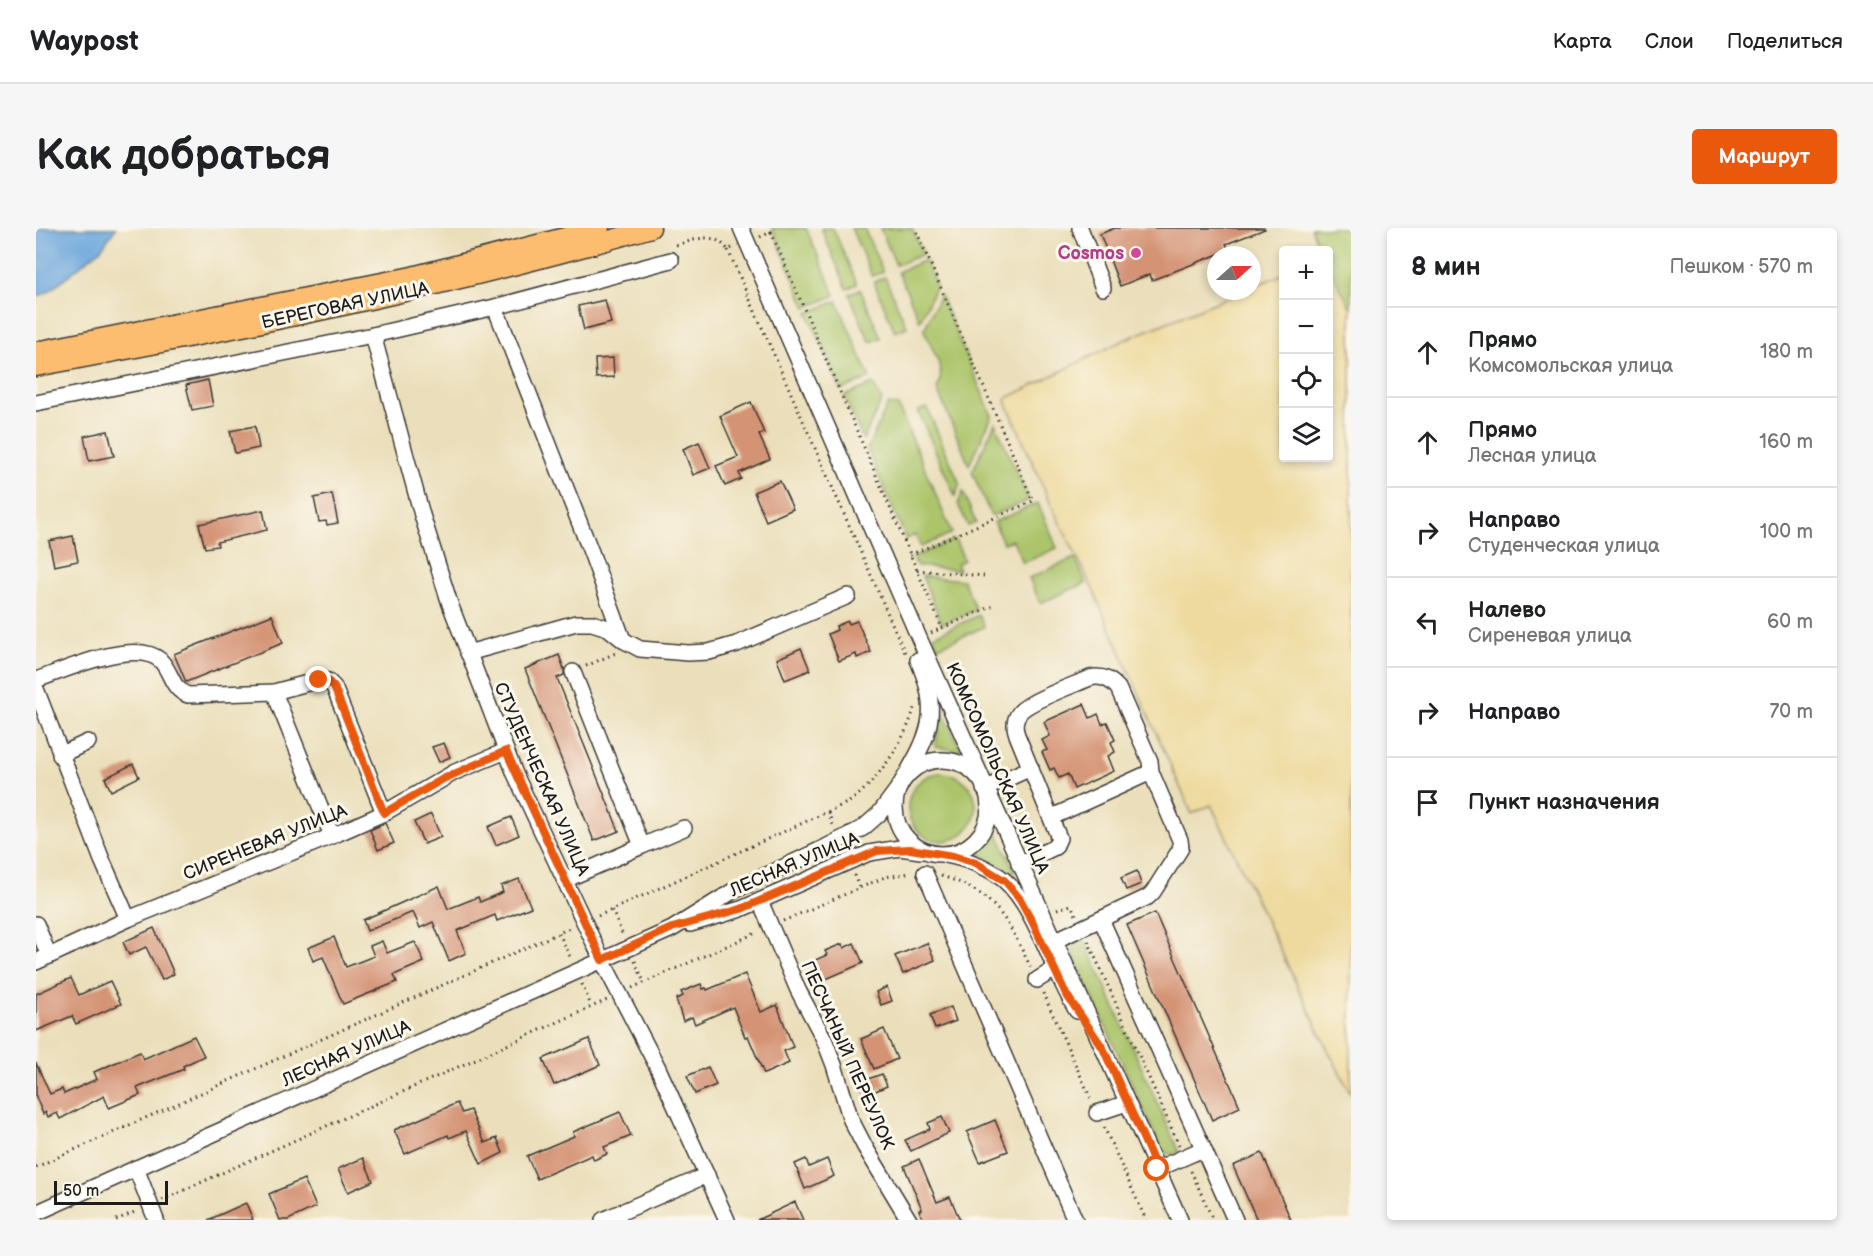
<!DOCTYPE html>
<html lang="ru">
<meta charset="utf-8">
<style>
:root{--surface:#fff;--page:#f6f6f6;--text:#202124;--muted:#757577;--line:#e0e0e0;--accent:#ea580c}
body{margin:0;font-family:"Balsamiq Sans",sans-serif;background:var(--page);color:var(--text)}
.controls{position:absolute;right:18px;top:18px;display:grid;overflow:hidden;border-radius:6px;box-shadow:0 3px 9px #0003}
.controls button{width:54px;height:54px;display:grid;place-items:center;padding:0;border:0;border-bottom:2px solid var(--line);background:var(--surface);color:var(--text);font:30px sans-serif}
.compass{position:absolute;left:1171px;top:18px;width:54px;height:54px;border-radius:50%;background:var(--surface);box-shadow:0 3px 9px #0003;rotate:69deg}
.scale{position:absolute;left:18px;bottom:15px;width:114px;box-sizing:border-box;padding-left:6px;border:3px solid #1c1c1c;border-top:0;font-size:16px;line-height:21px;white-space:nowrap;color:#1c1c1c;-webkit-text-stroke:4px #fbf7ec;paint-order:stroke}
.stop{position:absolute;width:18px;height:18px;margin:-14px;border:4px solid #ea580c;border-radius:50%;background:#fff}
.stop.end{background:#ea580c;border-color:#fff;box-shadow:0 2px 6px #0008}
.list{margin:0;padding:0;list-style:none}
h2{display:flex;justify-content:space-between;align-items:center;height:78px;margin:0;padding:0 24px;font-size:26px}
h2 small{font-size:20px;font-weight:400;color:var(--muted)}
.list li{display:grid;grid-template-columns:39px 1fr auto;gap:18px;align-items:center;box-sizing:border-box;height:90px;padding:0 24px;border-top:2px solid var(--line)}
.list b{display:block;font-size:22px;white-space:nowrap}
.list p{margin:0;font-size:20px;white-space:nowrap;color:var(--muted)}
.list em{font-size:20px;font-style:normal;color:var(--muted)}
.icon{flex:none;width:33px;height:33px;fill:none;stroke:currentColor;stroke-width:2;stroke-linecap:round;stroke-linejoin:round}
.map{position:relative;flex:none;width:1315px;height:992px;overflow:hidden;border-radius:6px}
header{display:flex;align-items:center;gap:36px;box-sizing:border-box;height:84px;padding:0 30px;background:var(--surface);border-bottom:2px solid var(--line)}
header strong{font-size:28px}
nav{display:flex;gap:33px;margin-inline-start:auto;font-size:21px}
.intro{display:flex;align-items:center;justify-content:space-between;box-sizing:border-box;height:144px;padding:0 36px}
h1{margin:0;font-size:42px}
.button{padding:15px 27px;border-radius:6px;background:var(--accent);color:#fff;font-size:21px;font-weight:700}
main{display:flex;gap:36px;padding:0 36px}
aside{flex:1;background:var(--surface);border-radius:6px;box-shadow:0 3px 9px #0003}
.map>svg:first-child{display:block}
</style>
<header>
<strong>Waypost</strong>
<nav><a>Карта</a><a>Слои</a><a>Поделиться</a></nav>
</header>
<div class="intro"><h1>Как добраться</h1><a class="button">Маршрут</a></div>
<main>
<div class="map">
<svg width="1315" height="992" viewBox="0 0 1315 992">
<rect width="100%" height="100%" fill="#fbf7ec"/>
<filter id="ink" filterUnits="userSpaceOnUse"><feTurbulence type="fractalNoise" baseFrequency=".0167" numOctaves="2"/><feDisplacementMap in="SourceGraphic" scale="12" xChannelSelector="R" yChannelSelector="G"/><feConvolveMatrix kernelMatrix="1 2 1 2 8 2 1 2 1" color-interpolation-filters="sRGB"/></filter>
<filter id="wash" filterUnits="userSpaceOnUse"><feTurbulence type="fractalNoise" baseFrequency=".008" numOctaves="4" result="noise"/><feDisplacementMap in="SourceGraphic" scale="24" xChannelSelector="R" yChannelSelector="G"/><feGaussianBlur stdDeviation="1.35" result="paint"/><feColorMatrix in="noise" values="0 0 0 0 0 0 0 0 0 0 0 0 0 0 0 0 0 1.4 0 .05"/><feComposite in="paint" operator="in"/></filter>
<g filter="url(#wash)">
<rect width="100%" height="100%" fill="#ebdfbb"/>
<g fill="#acc56b" stroke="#647044" stroke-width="1.5">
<polygon points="736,0 770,0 799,67 770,80"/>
<polygon points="785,0 797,0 821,56 811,61"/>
<polygon points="815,0 828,0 847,44 836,48"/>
<polygon points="844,0 876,0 887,26 860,37"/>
<polygon points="1275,0 1315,0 1315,81 1293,39 1292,22 1284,22"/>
<polygon points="889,32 900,58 884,93 862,44"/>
<polygon points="849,49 871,99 859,104 838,54"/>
<polygon points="824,61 845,110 834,114 813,66"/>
<path d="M904,67L956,188L933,237L901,161C912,142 895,120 888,102Z"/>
<polygon points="801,73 834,150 805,162 772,85"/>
<polygon points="837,156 846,172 827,212 808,168"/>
<polygon points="852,176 862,178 916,305 885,319 879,307 870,311 831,221"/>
<polygon points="891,180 924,256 919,268 882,183"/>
<polygon points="959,195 993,272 955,288 936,244"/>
<polygon points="927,264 940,295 932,298 922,276"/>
<polygon points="1002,275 1021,320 987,335 977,312 967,315 958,294"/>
<polygon points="919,311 928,332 921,336 923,342 881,338 877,329"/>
<polygon points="1039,330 1050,355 1004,375 993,350"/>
<polygon points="886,348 927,352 940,382 906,396"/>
<polygon points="943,387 948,399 902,419 897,408"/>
<polygon points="907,483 925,522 925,523 899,519"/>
<circle cx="906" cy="579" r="34"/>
<polygon points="960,602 979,643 978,646 943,626"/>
<path d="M1047,708L1143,924C1134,928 1129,926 1124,918L1037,726V715Z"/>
</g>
<polygon fill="#eeda9e" stroke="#857b5d" stroke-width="1.5" points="1293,39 1315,81 1315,866 1293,824 1175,577 1156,586 1054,355 1016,279 969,171 1088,112 1207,63 1216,63 1216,59 1247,46 1248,230 1292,230"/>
<polygon fill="#6ba6dc" stroke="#44617c" stroke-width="1.5" points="0,0 80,0 65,21 12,64 0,69"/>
<g id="blocks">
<g fill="#d49375">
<polygon points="1079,0 1228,0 1229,1 1190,16 1193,22 1116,52 1114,46 1084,58 1064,6"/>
<polygon points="569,72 575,95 548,102 542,78"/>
<polygon points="577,130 578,149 560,150 559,131"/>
<polygon points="172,152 177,178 156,182 150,157"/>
<polygon points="715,174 728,205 723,207 734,231 703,245 705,251 689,258 680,238 702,229 684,188"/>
<polygon points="219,198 223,220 199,225 194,203"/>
<polygon points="72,203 78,228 53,233 48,208"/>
<polygon points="663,214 674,240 657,247 647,221"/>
<polygon points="744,253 757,281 730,293 718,264"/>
<polygon points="296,266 302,295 291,297 290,293 283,294 278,270"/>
<polygon points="227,282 231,302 181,314 182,318 169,320 163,296"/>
<polygon points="37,308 42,333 18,338 13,313"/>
<polygon points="236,387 247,415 150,454 138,426"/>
<polygon points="812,393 813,396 821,393 835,424 821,430 820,426 803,433 792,406 801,402 800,398"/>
<polygon points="765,420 774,442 749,452 741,431"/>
<polygon points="523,427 528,441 528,447 521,450 583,603 558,613 489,441"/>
<polygon points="1048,476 1054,490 1062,486 1066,496 1071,494 1079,512 1075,514 1079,524 1072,528 1078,543 1038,561 1032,546 1023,550 1018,540 1014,542 1006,524 1011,522 1006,512 1014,508 1008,494"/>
<polygon points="408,515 414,529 403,534 396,519"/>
<polygon points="97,536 103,549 75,563 69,550"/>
<polygon points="395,586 405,609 388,616 378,594"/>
<polygon points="475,589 483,607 460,617 452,599"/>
<polygon points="349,595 358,615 342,622 334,602"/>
<polygon points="1101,643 1105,656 1090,662 1085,650"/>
<polygon points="483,651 495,679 461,693 459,687 421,703 430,725 413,733 397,694 384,700 377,684 331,703 327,692 403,658 412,681 442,669 444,674 467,664 465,658"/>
<polygon points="1119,685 1204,879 1176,892 1091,697"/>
<polygon points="118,700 138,746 126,752 110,719 93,727 87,714"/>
<polygon points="298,709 310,739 338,728 334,718 346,713 351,725 379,714 388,734 358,747 361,754 307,776 287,729 277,733 272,720"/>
<polygon points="818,715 827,735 783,754 775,734 791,727 789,723 806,716 808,720"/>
<polygon points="891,715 899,732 867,746 859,728"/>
<polygon points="709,746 725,784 741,777 757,819 748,823 753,835 728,846 712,808 709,809 697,779 659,796 656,789 647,793 640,771 647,768 645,764 665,756 667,761 670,760 671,762"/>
<polygon points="35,750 43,767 74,753 85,776 40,796 36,788 0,803 0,766"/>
<polygon points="851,759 856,773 845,777 840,764"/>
<polygon points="915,779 920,793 899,801 894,787"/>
<polygon points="848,801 861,831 838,841 825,811"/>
<polygon points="158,808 168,828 147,838 148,841 101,860 104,867 73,880 68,868 24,891 21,885 12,889 10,884 7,886 0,869 0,835 14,866 26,861 28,866 61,851 58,844 104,824 107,831"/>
<polygon points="553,811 564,837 518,857 507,831"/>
<polygon points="672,839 680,857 659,866 651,848"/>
<polygon points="846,846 851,858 830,867 824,854"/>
<polygon points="421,875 426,885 434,882 449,915 461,910 467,925 445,936 430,903 413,910 412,907 369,926 358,902"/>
<polygon points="584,884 595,908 568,919 571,926 558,932 556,927 501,951 491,928 538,908 537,904"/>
<polygon points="906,889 913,905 875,923 869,912 894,901 892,895"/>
<polygon points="959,892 972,923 944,934 931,904"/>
<polygon points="1226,925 1255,992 1221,992 1197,938"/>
<polygon points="327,930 337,953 312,964 302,941"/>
<polygon points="770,931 773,939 791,931 798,948 769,961 759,936"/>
<polygon points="883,931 901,974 914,969 924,992 887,992 883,982 886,981 868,938"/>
<polygon points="268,951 280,979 252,992 244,992 233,966"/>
<polygon points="759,974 767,992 721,992"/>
<polygon points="210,975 217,992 172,992"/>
</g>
</g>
</g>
<g filter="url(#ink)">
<use href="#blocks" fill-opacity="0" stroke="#3b3934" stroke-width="1.5"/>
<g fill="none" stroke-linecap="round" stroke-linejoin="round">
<defs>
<g id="minor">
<polyline points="705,0 883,410 1144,992"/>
<polyline points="1044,0 1067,60"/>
<polyline points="459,79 555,324 587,412"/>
<polyline points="337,107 386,287 414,376 479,546 566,732 622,840 691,992"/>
<polyline points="0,175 337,107 459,79 635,32"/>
<polyline points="432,425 540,395 556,395 572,400 587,412 604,421 652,425 673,424 701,416 812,368"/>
<path d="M0,452C29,442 99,410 124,432C136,444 135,461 152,467L238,464L283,452L292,453L298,459L348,585"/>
<polyline points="0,461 66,632 92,691"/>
<polyline points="238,464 296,608"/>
<polyline points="24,527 52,514"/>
<circle cx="906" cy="579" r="47"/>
<path d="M866,554C894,506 905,486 882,432"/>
<polyline points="948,561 995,540"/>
<polyline points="1016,589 1115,544"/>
<polyline points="606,618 648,600"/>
<path d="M909,627C930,631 951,638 968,652C999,678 1018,747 1041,783"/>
<path d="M983,636L1019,619L1023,610L981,507C978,499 978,491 984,484C993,473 1038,457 1054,450C1065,447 1074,451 1082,460L1114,533L1115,544L1144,612L1145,620L1117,664L1112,669L1018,713"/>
<polyline points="889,645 1039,992"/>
<polyline points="529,652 606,618 537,444"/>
<polyline points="724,673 762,762 788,811 798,837 815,892 829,919 873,992"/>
<polyline points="1065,691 1199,992"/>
<polyline points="0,696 13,728"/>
<polyline points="654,696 705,681 833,625 864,620 885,623"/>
<polyline points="0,734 92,691 296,608 348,585 419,544 470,523"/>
<polyline points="1001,752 1019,741"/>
<polyline points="1061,885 1091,875"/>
<polyline points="100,940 120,992"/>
<polyline points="1121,941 1167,921"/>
<polyline points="0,985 636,701 697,663 790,619 827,600 843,586 863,559"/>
<polyline points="567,992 671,947"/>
</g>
<g id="major">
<polyline points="0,123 376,48 564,0"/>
<path d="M0,139C207,100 413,60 615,0"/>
</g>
</defs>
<use href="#minor" stroke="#3b3934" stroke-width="18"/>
<use href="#major" stroke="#3b3934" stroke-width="21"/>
<g stroke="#3b3934" stroke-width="3" stroke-dasharray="1.5 4.5" stroke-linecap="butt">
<polyline points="735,4 906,400"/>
<polyline points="724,9 735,4 733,0"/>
<path d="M640,17C660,12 677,2 692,22L698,19"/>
<polyline points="692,22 870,427"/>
<polyline points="874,327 997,273 879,0"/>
<polyline points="881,342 948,348"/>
<polyline points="895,405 956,378"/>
<polyline points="550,438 580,425"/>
<polyline points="792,584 798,600"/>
<polyline points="818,647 823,659"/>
<path d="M905,648C960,664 972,693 995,740"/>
<polyline points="1021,681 1035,677 1040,687"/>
<polyline points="576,682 587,708"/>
<path d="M562,688L813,574C839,557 871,510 878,480"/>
<polyline points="747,693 849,649 875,645"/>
<polyline points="523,705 535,731"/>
<polyline points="1052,713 1143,917"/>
<polyline points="599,733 608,754"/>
<polyline points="546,756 555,778"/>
<polyline points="596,760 722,704"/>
<polyline points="1007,765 1056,873"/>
<polyline points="1068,899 1110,992"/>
<polyline points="0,939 534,700"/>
<polyline points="1155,943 1177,992"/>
<polyline points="126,972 571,772"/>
<polyline points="80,992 101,983"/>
</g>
<use href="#minor" stroke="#fff" stroke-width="15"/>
<use href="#major" stroke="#fcbd6f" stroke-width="18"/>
</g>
</g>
<g fill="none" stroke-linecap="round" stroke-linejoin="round" filter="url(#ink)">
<polyline stroke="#ea580c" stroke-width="8" points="283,452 292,453 298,459 348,585 407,551 470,523 566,732 636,700 705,681 841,623 874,621 917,628 940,635 969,653 984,671 996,693 1030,766 1067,820 1121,941"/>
</g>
<circle fill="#d1479c" stroke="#fbf7ec" stroke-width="2" cx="1100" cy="25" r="6"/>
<g text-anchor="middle" stroke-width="6" stroke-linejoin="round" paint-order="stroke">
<g font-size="18" font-weight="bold" fill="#b23c85" stroke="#fbf7ec" text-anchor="end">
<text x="1088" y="31">Cosmos</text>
</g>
<g font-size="18" fill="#1c1c1c" stroke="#fbf7ec">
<text transform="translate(309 77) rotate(-12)" y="6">БЕРЕГОВАЯ УЛИЦА</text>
<text transform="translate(962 540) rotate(66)" y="6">КОМСОМОЛЬСКАЯ УЛИЦА</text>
<text transform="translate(506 551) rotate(66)" y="6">СТУДЕНЧЕСКАЯ УЛИЦА</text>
<text transform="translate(229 614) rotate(-22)" y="6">СИРЕНЕВАЯ УЛИЦА</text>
<text transform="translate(758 636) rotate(-23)" y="6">ЛЕСНАЯ УЛИЦА</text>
<text transform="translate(310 825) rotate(-24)" y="6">ЛЕСНАЯ УЛИЦА</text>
<text transform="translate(812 827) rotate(66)" y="6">ПЕСЧАНЫЙ ПЕРЕУЛОК</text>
</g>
</g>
</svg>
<div class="controls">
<button>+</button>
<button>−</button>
<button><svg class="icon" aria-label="locate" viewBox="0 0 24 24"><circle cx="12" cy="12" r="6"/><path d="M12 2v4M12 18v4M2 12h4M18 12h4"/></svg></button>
<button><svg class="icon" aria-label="layers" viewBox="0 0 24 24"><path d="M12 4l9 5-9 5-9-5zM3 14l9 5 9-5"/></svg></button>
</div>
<svg class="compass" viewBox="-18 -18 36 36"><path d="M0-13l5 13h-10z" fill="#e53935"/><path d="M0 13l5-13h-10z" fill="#757577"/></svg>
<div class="scale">50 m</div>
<div class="stop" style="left:1121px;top:941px"></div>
<div class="stop end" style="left:283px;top:452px"></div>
</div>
<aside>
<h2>8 мин<small>Пешком · 570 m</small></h2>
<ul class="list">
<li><svg class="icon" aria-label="ahead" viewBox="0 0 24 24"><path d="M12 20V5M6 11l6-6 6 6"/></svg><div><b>Прямо</b><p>Комсомольская улица</p></div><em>180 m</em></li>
<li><svg class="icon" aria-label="ahead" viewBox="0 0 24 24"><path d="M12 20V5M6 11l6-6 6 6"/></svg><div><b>Прямо</b><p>Лесная улица</p></div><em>160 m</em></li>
<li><svg class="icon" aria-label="right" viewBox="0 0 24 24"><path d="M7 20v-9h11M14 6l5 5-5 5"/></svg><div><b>Направо</b><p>Студенческая улица</p></div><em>100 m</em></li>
<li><svg class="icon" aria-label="left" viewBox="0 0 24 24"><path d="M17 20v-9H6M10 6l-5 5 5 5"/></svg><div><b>Налево</b><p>Сиреневая улица</p></div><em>60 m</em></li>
<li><svg class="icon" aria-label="right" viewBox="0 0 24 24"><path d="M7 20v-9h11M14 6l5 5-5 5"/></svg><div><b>Направо</b></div><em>70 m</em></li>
<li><svg class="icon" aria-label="arrive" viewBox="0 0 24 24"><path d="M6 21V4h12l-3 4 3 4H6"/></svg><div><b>Пункт назначения</b></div></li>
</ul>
</aside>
</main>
